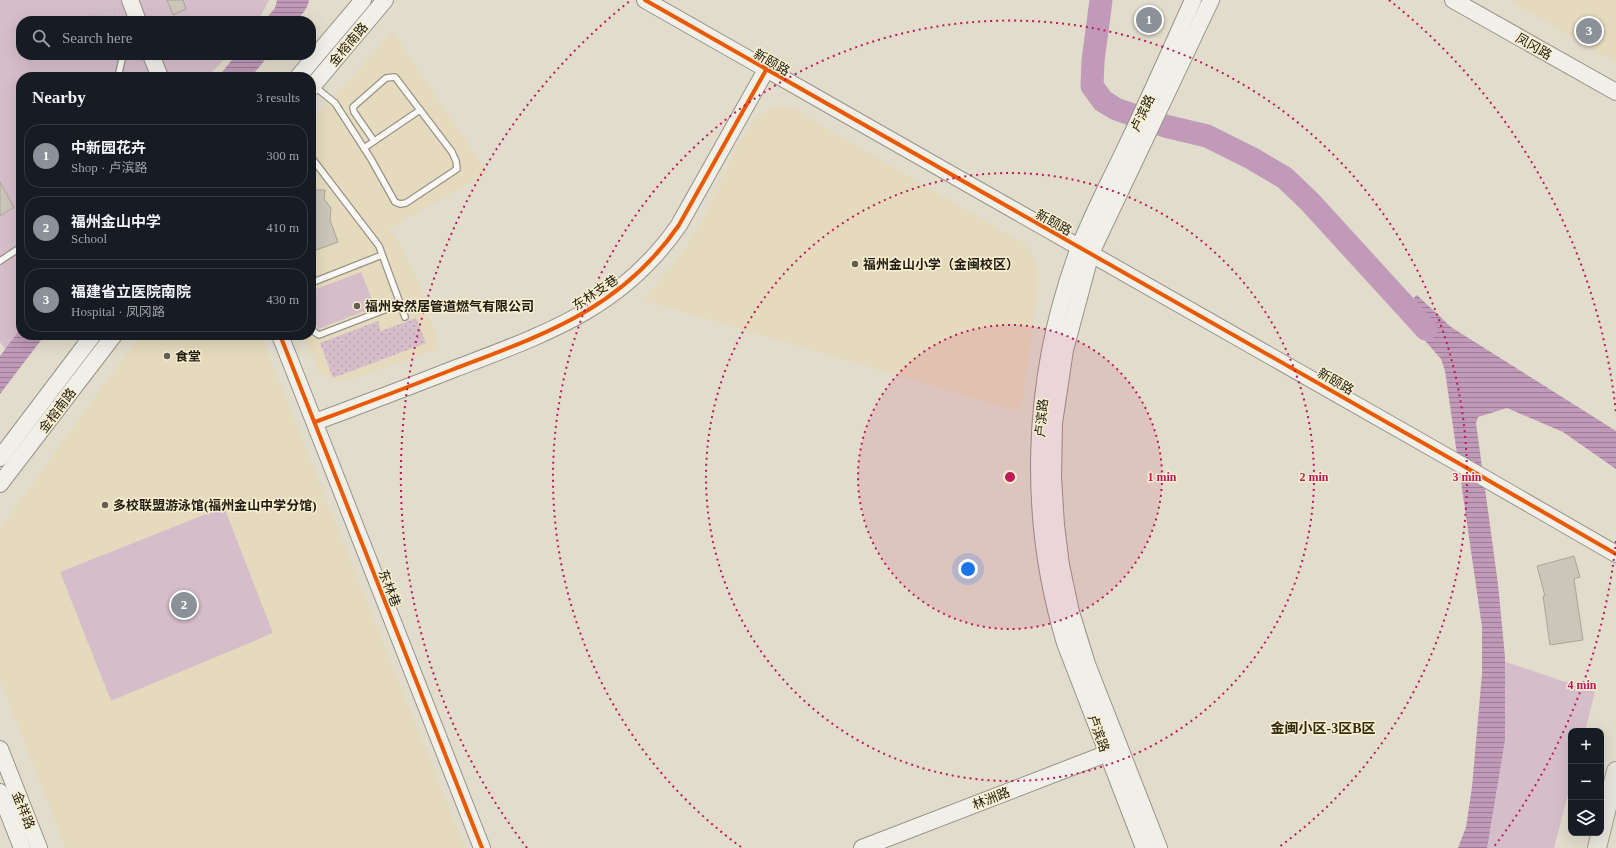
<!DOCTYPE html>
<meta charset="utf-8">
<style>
:root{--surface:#171b24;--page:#20242c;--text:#f1f3f6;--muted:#9ea1a6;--line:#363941;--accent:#8c9099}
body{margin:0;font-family:"Times New Roman","Noto Sans SC",serif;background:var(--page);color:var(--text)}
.controls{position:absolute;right:12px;bottom:12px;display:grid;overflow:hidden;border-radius:8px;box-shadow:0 4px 16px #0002}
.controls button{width:36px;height:36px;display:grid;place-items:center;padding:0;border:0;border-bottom:1px solid var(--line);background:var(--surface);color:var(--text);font:20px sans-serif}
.you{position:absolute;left:968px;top:569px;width:14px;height:14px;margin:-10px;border:3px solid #fff;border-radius:50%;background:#1a73e8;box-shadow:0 0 0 6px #1a73e833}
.badge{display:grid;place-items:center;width:26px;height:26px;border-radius:50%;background:var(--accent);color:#fff;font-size:13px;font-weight:700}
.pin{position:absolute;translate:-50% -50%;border:2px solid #fff;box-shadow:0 1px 4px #0006}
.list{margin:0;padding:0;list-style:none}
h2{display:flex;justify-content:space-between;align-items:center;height:52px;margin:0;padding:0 16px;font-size:17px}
h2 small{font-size:13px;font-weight:400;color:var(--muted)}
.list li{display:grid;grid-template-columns:26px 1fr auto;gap:12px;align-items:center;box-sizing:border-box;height:64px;margin:0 8px 8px;padding:0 8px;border:1px solid var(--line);border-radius:16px}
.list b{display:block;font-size:15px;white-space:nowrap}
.list p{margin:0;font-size:13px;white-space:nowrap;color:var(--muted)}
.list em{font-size:13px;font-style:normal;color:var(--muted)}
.icon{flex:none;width:22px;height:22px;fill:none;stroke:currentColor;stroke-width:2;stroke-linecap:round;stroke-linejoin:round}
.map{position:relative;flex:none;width:1616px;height:848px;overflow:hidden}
.search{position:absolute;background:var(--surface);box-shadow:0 4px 16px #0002;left:16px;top:16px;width:300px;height:44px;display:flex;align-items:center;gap:10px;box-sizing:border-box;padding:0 14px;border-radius:16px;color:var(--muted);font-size:15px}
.panel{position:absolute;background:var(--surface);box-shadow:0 4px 16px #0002;left:16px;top:72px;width:300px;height:268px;border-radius:16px}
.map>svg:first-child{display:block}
</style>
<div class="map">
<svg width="1616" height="848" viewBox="0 0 1616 848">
<defs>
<pattern id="grass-dots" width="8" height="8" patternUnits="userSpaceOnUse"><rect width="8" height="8" fill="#d5beca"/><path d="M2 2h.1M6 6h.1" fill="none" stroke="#b6a3ac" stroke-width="1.8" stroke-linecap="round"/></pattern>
<pattern id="water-rules" width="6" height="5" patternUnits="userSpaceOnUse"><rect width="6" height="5" fill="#c09ab8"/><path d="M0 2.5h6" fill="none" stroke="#9b7d94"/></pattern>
</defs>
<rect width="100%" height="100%" fill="#e2dccc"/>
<g fill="#e5dabe">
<polygon points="1509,0 1616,0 1616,63"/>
<polygon points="393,32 488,173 389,229 400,244 417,278 440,348 350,380 332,381 319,372 303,335 311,335 311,122"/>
<polygon points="782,106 799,110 809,118 1030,247 1038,270 1038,290 1021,412 643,300 680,257 705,216 737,146 752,122 768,110"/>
<polygon points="140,335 261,335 465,848 66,848 0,680 0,529"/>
</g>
<polygon fill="url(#grass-dots)" points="416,318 426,343 333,378 320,343 378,321 381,331"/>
<g fill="#d5beca">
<polygon points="0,0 269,0 258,21 21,21 21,55 228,55 207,77 21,77 21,330 7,351 0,342"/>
<polygon points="361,272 375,307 318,329 311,311 311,291"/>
<polygon points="224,507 273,633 111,701 60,572"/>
<polygon points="1503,661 1595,692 1585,731 1571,731 1571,783 1554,848 1483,848"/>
</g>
<g fill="url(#water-rules)">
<path d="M277,0H309C308,8 302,14 297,21H264L275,8Z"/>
<polygon points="236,55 269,55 251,77 218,77"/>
<polygon points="1417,295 1451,327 1616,431 1616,469 1563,432 1507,408 1478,417 1476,423 1498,584 1505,657 1505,740 1487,848 1458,848 1466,827 1472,787 1482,674 1482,627 1445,371 1441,359 1399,311"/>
<polygon points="21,328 21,335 45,335 0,394 0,356"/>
</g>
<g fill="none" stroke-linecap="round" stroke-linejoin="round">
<polyline stroke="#c09ab8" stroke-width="23" points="1101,0 1093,61 1092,86 1103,101 1116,109 1165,126 1207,136 1253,159 1285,178 1310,202 1426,329"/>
</g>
<g fill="#cbc6b9" stroke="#aaa598">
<polygon points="167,0 183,0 186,9 173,15"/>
<polygon points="0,182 14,207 0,216"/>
<polygon points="311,190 325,190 324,199 331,208 330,220 338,242 311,252"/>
<polygon points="1574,556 1580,577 1574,579 1583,640 1550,645 1543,596 1545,596 1537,566"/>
</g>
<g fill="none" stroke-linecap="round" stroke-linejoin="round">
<defs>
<g id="lane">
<polyline points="118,77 123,55"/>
<polyline points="314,86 335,103 371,159 395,202 400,204 406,203 457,169 456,161 452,152 395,77 386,78 353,107 354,112 374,141"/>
<polyline points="364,148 420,110"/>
<polyline points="311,157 379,246 405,317"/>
<polyline points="0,261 21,247"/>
<polyline points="311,283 382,255"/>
<polyline points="311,325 313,331 319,335 400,304"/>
</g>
<g id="secondary">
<polyline points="130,0 138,21"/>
<polyline points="645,0 1453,460 1616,554"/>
<polyline points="1453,0 1616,92"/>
<polyline points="151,55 160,77"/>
<polyline points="298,77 363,0"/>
<polyline points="311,88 385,0"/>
<polyline points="280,335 482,848"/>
<path d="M315,422C361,405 408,387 454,369C545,334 621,309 679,225L766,70"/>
<polyline points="0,458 93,335"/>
<polyline points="0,484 114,335"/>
<polyline points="0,749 39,848"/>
<polyline points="0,792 22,848"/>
<polyline points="862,848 1116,750"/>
<path d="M1144,848L1065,643C1027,518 1031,383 1075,259C1088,222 1107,187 1124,151C1148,101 1170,51 1193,0"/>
<polyline points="1159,848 1087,664 1071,612 1061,565 1056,525 1053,477 1054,423 1065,350 1091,253 1211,0"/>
</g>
<polyline id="primary" points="1597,848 1616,771"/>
</defs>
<use href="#lane" stroke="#989387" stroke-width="8"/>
<use href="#secondary" stroke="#989387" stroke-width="18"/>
<use href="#primary" stroke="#a49d8b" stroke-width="20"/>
<polyline stroke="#c1bfb9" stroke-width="2.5" stroke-dasharray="2 3" stroke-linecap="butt" points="76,21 108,10 120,13"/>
<use href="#lane" stroke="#fbfaf7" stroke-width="5.5"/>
<use href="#secondary" stroke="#f0efea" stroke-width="16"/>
<use href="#primary" stroke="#e7e4db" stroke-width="18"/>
<defs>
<g id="cycleway">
<polyline points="645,0 1453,460 1616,554"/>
<polyline points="280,335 482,848"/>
<path d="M315,422C361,405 408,387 454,369C545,334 621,309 679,225L766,70"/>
</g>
</defs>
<use href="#cycleway" stroke="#f9eecf" stroke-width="6"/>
<use href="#cycleway" stroke="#e8590c" stroke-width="4"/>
</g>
<circle cx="1010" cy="477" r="152" fill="#c2185b" fill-opacity=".12"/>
<g fill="none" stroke="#c2185b" stroke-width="2" stroke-dasharray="2 4">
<circle cx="1010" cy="477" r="152"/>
<circle cx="1010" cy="477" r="304"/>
<path d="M741 847A457 457 0 1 1 1279 847"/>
<path d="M1616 541A609 609 0 0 1 1493 848M527 848A609 609 0 0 1 631 0M1389 0A609 609 0 0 1 1616 413"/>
</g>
<g fill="#635f52" stroke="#f9eecf" stroke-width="1.5">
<circle cx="855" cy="264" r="4"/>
<circle cx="357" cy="306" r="4"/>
<circle cx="167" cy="356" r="4"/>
<circle cx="105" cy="505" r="4"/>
</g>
<g text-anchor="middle" stroke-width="3" stroke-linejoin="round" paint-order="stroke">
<g font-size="13" fill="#1f1b10" stroke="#f9eecf">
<text transform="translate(348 44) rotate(-50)" y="5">金榕南路</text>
<text transform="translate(1534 46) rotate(30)" y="5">凤冈路</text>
<text transform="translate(772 62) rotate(30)" y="5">新颐路</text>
<text transform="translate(1142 113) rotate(-65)" y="5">卢滨路</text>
<text transform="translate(1054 222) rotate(29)" y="5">新颐路</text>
<text transform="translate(595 292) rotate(-34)" y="5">东林支巷</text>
<text transform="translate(1336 381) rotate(30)" y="5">新颐路</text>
<text transform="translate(57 410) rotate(-53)" y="5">金榕南路</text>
<text transform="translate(1041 418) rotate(-85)" y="5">卢滨路</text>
<text transform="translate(390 588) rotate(69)" y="5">东林巷</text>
<text transform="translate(1099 733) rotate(70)" y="5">卢滨路</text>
<text transform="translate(991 798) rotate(-21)" y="5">林洲路</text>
<text transform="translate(24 810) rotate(68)" y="5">金祥路</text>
</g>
<g font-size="13" font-weight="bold" fill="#1f1b10" stroke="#f9eecf" text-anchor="start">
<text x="863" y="269">福州金山小学（金闽校区）</text>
<text x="365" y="311">福州安然居管道燃气有限公司</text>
<text x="175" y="361">食堂</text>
<text x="113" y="510">多校联盟游泳馆(福州金山中学分馆)</text>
</g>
<g font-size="14" font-weight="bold" fill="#322910" stroke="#f9eecf">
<text x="1323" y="733">金闽小区-3区B区</text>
</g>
</g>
<circle cx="1010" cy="477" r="6" fill="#c2185b" stroke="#f9eecf" stroke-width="2"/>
<g font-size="12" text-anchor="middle" font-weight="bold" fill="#c2185b" stroke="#f9eecf" stroke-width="3" stroke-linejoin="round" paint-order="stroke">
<text x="1162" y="481">1 min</text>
<text x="1314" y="481">2 min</text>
<text x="1467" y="481">3 min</text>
<text x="1582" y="689">4 min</text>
</g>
</svg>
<div class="controls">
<button>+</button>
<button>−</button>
<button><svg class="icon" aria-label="layers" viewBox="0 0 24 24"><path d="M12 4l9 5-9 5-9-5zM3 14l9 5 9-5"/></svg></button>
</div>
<div class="you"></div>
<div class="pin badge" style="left:1149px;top:20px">1</div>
<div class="pin badge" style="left:184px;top:605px">2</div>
<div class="pin badge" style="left:1589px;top:31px">3</div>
<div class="search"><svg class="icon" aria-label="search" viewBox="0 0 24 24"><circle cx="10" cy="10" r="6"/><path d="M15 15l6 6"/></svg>Search here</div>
<section class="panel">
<h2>Nearby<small>3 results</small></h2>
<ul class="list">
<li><span class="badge">1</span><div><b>中新园花卉</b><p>Shop · 卢滨路</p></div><em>300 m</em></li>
<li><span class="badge">2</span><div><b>福州金山中学</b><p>School</p></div><em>410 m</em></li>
<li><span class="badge">3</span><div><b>福建省立医院南院</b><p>Hospital · 凤冈路</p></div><em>430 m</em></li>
</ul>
</section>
</div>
